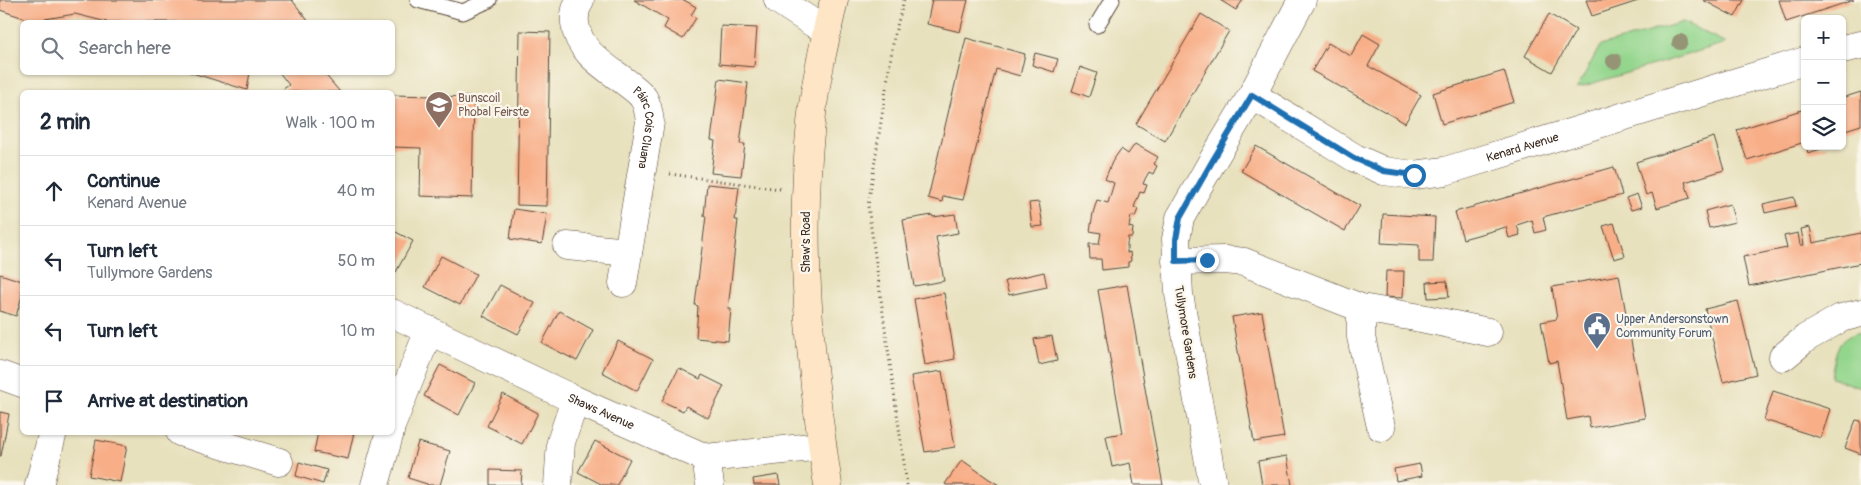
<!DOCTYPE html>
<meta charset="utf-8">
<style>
:root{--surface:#fff;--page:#f6f6f7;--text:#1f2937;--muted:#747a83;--line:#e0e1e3}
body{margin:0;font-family:Pangolin,sans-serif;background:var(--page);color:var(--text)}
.controls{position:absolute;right:15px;top:15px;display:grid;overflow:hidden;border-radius:8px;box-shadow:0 1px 4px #0004}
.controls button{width:45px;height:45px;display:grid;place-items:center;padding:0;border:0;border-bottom:1px solid var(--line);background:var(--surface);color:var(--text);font:25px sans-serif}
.stop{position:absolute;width:15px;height:15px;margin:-11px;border:4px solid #1f6fb2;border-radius:50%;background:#fff}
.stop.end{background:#1f6fb2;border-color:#fff;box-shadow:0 1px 5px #0008}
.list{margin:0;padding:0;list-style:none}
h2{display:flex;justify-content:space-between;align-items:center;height:65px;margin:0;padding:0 20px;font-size:21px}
h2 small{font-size:16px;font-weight:400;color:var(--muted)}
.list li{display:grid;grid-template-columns:32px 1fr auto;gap:15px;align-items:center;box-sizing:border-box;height:70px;padding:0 20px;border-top:1px solid var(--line)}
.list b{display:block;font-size:19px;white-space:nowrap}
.list p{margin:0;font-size:16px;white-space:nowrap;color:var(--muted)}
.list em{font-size:16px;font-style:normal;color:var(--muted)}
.icon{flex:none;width:28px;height:28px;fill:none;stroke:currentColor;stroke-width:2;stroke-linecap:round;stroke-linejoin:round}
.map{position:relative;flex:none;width:1861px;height:485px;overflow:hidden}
.search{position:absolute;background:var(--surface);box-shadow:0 1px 4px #0004;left:20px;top:20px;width:375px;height:55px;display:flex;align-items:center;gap:12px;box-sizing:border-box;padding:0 18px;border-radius:8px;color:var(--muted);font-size:19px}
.panel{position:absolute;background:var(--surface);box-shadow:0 1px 4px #0004;left:20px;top:90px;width:375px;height:345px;border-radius:8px}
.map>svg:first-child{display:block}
</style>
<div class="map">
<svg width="1861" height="485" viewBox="0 0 1861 485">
<rect width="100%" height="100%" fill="#fbf7ec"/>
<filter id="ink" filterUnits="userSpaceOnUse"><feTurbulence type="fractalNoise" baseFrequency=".02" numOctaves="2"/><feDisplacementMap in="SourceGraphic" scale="10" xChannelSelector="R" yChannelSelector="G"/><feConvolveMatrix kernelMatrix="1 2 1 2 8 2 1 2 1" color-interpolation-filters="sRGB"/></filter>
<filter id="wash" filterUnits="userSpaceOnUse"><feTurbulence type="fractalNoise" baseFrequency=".0096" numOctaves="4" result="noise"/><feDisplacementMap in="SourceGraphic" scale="20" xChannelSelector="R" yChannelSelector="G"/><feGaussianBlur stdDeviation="1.12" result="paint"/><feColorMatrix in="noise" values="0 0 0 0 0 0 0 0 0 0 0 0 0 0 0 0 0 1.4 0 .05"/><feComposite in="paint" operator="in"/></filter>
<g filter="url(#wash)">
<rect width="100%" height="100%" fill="#e8e1be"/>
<g fill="#93d58c" stroke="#678055">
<polygon points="1683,22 1726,43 1577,88 1600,46"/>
<path d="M1861,332V388L1831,377C1836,354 1834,338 1861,332Z"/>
</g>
<g id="blocks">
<g fill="#f8ae87">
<polygon points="0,0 292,0 309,22 107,22 75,14 33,21 0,10"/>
<polygon points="634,0 684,0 696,7 691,15 696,18 683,39 664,28 668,20"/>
<polygon points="932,0 968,0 960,32 927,24"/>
<polygon points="1220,0 1243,0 1236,10"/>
<polygon points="1586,0 1641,0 1592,16"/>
<polygon points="1703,0 1744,0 1735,17"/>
<polygon points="1779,0 1854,0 1786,22"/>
<polygon points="1201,14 1229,31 1165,141 1136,124"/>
<polygon points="1549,14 1576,30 1552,72 1525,56"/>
<polygon points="721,26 757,28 754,67 719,64"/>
<polygon points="520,31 550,32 547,206 517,205"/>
<polygon points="1363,34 1380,44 1368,66 1421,95 1405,123 1312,71 1328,43 1351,56"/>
<polygon points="966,38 1025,54 1020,76 996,69 963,200 943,196 942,202 928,198"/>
<polygon points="1035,53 1058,59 1054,72 1032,65"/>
<polygon points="1080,67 1097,73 1089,97 1072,91"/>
<polygon points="1504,71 1514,102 1442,124 1433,93"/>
<polygon points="189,72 250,72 247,90"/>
<polygon points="279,72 323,72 340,92 279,92 289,85"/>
<polygon points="719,79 748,83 740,144 745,144 741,176 711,173 715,141 711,140"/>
<polygon points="1861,92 1861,125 1842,131 1842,98"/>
<polygon points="392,95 474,97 472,198 420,196 421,148 392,147"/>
<polygon points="1805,109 1805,142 1747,160 1737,130"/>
<polygon points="1714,137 1724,170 1685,182 1690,198 1657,208 1652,193 1646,195 1636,162"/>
<polygon points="1135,144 1158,157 1154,164 1157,166 1153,174 1149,172 1145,179 1143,184 1147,185 1144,193 1140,192 1134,207 1138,209 1135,217 1131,216 1129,227 1133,228 1132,237 1128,237 1127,244 1127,253 1130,252 1131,261 1128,262 1128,267 1102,270 1101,259 1090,259 1089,244 1099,244 1101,233 1090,231 1093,213 1097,200 1108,203 1114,183 1105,179 1112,162 1121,149 1128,154"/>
<polygon points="1256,146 1360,206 1345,231 1241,171"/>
<polygon points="1806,146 1827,146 1827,147 1808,153"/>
<polygon points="1614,167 1622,195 1543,217 1546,230 1535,233 1532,220 1517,225 1520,235 1509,238 1506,227 1463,239 1455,212"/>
<polygon points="707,184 739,187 735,220 738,220 728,309 731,309 728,341 696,338 698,306 695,305 706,216 704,216"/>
<polygon points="1637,194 1642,207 1631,210 1626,198"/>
<polygon points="1794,197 1796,206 1765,213 1763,204"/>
<polygon points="1039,202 1043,226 1032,227 1029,203"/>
<polygon points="1730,204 1735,222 1709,228 1705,211"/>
<polygon points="514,209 547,214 542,244 510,239"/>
<polygon points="955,214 958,233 936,237 944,281 914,286 903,220 932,215 933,217"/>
<polygon points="1383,214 1435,217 1433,262 1419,262 1419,245 1381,243"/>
<polygon points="1614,223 1625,256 1614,259 1603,226"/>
<polygon points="1810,227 1813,243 1861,233 1861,263 1749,286 1743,257 1787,248 1784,236 1798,233 1800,245 1804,245 1801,229"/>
<polygon points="392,230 413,241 396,272 392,270"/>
<polygon points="441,256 476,274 460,305 425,287"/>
<polygon points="1386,271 1404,271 1403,298 1385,297"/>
<polygon points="1044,272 1047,287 1009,295 1005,281"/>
<polygon points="0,274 22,281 22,296 16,316 0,311"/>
<polygon points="1619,275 1645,418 1590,428 1588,416 1567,420 1557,361 1549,363 1541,322 1557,319 1552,287"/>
<polygon points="1447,281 1449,297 1428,298 1427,282"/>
<polygon points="500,285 535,303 518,334 483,316"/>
<polygon points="1127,285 1146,394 1163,485 1134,485 1130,463 1112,467 1106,436 1123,433 1098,290"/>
<polygon points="944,293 955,359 925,365 914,299"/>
<polygon points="1738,301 1756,374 1723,382 1705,309"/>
<polygon points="559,311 593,330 577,361 542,343"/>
<polygon points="1262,312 1284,437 1254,442 1232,317"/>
<polygon points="1052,336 1057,361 1039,365 1034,339"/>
<polygon points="618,341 653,359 637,391 602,372"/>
<polygon points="440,365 475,383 459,415 424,396"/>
<polygon points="679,368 700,379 702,375 724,386 708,418 686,406 683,411 662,401"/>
<polygon points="942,371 955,447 925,452 911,376"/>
<polygon points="1773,391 1830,409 1821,438 1764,420"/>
<polygon points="503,394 538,413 522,444 487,426"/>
<polygon points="0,412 9,414 1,456 0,456"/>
<polygon points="1856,420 1861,421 1861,454 1845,448"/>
<polygon points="318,432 354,432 348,459 314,452"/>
<polygon points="96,440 127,446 120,482 89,476"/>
<polygon points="595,441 630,459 617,485 603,485 578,472"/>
<polygon points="418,442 450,451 440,485 427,485 427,484 408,478"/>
<polygon points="1287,456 1292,485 1262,485 1258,461"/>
<polygon points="962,460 989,479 999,485 946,485 945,484"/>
<polygon points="299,462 327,470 323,484 296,476"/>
<polygon points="1420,464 1422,476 1396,481 1394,469"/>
<polygon points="490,470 522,471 521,485 490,485"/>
<polygon points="778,475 780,485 754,485 753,479"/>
</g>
</g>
</g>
<g filter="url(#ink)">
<use href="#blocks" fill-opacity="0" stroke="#554536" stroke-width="1"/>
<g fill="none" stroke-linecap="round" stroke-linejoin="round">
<defs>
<g id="lane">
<polyline points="418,0 463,12 489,0"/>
<polyline points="1097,25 1112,0"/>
</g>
<g id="street">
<path id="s1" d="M580,0C576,7 574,15 575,23C578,52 606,67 627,83C633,88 640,92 644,99C648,106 649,114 650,122L623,283"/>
<polyline points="778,0 813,23 828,29"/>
<polyline points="1842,49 1861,45"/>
<path id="s2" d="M1252,95L1355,158L1384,171L1414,175L1445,171L1805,61"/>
<polyline points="567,246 628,252"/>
<polyline points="1176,261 1225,260 1244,262 1361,308 1421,318 1488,332"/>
<polyline points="1361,308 1361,337 1381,427"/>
<path id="s3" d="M392,313L575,400L706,458L822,446"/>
<polyline points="1783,357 1806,338 1841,318 1861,313"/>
<polyline points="0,375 22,383"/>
<polyline points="392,424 429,330"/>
<polyline points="180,432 279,462"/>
<polyline points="706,458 710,485"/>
<polyline points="39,485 53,432"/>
<polyline points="375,485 390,432"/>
<polyline points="558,485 561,442 575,400"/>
<polyline points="1213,485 1179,294 1176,239 1180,218 1213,160 1252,95 1302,0"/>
</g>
<path id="secondary" d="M828,485C810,365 798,244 811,123C815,82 825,40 834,0"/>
</defs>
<use href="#lane" stroke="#554536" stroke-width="17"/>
<use href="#street" stroke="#554536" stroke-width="29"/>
<use href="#secondary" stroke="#554536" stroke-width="29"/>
<g stroke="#554536" stroke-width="3" stroke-dasharray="1 4" stroke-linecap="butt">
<polyline points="904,0 894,37 868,206 907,485"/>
<polyline points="670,174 780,189"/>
</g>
<use href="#lane" stroke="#fff" stroke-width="15"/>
<use href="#street" stroke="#fff" stroke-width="28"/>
<use href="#secondary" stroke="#fde5c5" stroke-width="28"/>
</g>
<g fill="#959475">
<circle cx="1680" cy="42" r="8"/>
<circle cx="1614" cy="61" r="8"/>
</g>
</g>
<g fill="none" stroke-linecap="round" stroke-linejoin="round" filter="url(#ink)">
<polyline stroke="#1f6fb2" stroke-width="6" points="1207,260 1176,261 1176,239 1180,218 1213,160 1252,95 1354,158 1384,171 1414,175"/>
</g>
<defs>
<symbol id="school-pin" viewBox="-11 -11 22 30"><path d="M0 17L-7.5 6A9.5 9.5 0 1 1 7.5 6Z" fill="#8d6e63" stroke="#fbf7ec"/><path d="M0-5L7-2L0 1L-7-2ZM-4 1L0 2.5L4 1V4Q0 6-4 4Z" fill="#fff"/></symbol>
<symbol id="civic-pin" viewBox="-11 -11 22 30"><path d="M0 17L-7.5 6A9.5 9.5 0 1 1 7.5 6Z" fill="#5c6f8a" stroke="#fbf7ec"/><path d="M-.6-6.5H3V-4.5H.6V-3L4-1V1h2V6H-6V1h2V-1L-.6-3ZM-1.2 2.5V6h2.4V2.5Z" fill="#fff"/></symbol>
</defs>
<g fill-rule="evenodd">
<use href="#school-pin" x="423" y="89" width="32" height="43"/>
<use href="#civic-pin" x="1581" y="310" width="32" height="43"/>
</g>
<g text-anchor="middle" stroke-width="4.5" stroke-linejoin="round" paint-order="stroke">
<g font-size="12" fill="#785e54" stroke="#fbf7ec" text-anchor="start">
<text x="458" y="102">Bunscoil<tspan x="458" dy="14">Phobal Feirste</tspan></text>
</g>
<g font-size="12" fill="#3b2a1e" stroke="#fbf7ec">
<text dy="4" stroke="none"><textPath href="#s1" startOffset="158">Páirc Cois Cluana</textPath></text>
<text dy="4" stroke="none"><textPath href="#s2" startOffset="295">Kenard Avenue</textPath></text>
<text transform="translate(806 242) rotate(-90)" y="4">Shaw's Road</text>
<text transform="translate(1186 332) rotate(81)" y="4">Tullymore Gardens</text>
<text dy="4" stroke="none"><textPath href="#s3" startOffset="231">Shaws Avenue</textPath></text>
</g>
<g font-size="12" fill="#4e5e75" stroke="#fbf7ec" text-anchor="start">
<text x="1616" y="323">Upper Andersonstown<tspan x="1616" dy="14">Community Forum</tspan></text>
</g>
</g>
</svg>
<div class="controls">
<button>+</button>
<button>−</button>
<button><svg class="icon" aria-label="layers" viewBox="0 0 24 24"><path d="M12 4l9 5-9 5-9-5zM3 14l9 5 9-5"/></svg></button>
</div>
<div class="stop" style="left:1414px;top:175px"></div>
<div class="stop end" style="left:1207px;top:260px"></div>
<div class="search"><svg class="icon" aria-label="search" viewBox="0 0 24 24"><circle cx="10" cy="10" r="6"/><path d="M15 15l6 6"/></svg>Search here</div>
<section class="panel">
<h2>2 min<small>Walk · 100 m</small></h2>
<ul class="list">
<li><svg class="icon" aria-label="ahead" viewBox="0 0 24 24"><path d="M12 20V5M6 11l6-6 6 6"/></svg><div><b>Continue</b><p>Kenard Avenue</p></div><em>40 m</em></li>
<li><svg class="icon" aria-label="left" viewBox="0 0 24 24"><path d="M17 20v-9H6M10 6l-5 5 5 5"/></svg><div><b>Turn left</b><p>Tullymore Gardens</p></div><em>50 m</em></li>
<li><svg class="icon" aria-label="left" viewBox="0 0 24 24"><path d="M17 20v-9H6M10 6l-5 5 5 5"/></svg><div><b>Turn left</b></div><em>10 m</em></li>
<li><svg class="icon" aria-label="arrive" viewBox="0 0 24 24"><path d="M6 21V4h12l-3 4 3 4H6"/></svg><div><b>Arrive at destination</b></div></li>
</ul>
</section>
</div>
